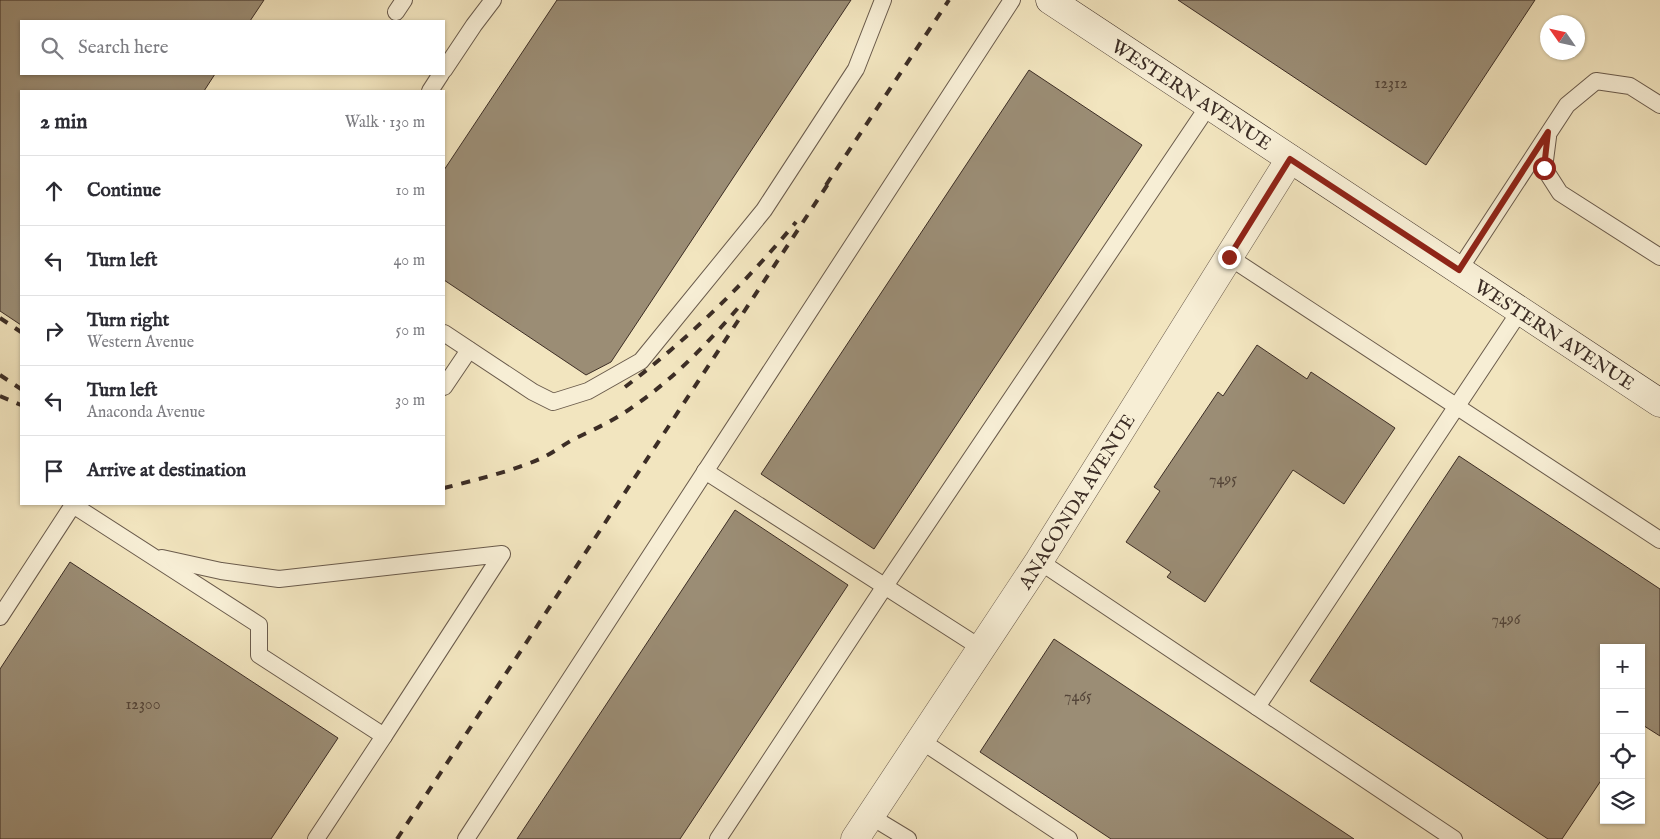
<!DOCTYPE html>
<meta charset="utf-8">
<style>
:root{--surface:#fff;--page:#f2f2f3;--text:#2b2b33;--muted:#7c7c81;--line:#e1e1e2}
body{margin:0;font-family:"IM FELL English",serif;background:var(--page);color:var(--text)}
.controls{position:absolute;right:15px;bottom:15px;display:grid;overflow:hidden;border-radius:0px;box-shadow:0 1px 4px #0004}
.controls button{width:45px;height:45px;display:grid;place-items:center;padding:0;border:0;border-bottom:1px solid var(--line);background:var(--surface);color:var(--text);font:25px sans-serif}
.compass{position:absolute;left:1540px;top:15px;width:45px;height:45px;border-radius:50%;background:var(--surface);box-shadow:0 1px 4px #0004;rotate:304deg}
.stop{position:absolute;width:15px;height:15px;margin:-11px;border:4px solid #8f2418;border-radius:50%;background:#fff}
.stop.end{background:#8f2418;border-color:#fff;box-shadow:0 1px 5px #0008}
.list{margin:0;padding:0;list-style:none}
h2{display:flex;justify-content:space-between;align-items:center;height:65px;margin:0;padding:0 20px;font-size:21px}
h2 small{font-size:16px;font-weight:400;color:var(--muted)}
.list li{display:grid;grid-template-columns:32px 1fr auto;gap:15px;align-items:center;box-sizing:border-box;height:70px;padding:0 20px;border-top:1px solid var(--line)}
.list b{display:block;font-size:19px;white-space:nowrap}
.list p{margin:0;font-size:16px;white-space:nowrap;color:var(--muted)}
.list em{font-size:16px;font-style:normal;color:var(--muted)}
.icon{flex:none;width:28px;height:28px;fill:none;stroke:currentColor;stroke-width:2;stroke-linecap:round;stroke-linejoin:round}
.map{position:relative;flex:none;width:1660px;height:839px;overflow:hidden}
.search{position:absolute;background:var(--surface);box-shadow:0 1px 4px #0004;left:20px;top:20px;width:425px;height:55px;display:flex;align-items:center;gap:12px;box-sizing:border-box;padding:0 18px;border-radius:0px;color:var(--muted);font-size:19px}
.panel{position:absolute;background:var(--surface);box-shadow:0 1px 4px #0004;left:20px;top:90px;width:425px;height:415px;border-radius:0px}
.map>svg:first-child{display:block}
</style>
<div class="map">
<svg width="1660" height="839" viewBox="0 0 1660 839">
<rect width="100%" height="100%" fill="#f2e5bf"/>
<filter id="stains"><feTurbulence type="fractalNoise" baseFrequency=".004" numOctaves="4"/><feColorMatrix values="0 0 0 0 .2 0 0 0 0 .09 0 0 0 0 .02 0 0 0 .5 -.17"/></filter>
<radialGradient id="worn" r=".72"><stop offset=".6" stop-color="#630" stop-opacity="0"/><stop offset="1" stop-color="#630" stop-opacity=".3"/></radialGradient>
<g fill="#9b8d75" stroke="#3c2d25">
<polygon points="0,0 264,0 250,21 21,21 21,74 215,74 204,91 21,91 21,325 0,311"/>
<polygon points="557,0 851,0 611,362 586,375 444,280 444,170"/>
<polygon points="1178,0 1535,0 1426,165"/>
<polygon points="1029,70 1142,145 874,549 761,474"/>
<polygon points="1257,345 1307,379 1311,372 1395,428 1344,504 1293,470 1205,602 1167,577 1171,572 1126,542 1160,491 1154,487 1218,392 1223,396"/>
<polygon points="1459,456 1660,589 1660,736 1641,724 1641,648 1604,648 1604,776 1562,839 1548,839 1310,681"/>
<polygon points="735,510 848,585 680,839 517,839"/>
<polygon points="70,562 338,738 271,839 0,839 0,669"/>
<polygon points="1054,639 1354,839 1111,839 980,752"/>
</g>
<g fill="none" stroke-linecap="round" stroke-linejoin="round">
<defs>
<g id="lane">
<polyline points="396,12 404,0"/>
<polyline points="444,70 474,25 493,0"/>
<polyline points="430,91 441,74"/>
<polyline points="1548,137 1544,168 1560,193 1660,257"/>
<polyline points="1229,257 1660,540"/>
<polyline points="1459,270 1567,105 1596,81 1630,86 1660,105"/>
<polyline points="444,333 533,392 553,402 588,391 641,361 764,210 856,69 883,0"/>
<polyline points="444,387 469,350"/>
<polyline points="705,471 981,648"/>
<polyline points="162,558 221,571 279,579 502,554 384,736"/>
<polyline points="1039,561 1454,839"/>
<polyline points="0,617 73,505 259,625 259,655 384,736 316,839"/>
<polyline points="1257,707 1520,311"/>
<polyline points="920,740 1069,839"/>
<polyline points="870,816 908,839"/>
<polyline points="466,839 1012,0"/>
<polyline points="718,839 885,586 1209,105"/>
</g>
<polyline id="street" points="855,839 1039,561 1290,159"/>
<polyline id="secondary" points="1050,0 1660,403"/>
</defs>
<use href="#lane" stroke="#6a5b4c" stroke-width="18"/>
<use href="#street" stroke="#6a5b4c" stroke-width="29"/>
<use href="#secondary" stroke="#3c2d25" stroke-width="29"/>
<use href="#lane" stroke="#f7eed5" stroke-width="16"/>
<use href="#street" stroke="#f7eed5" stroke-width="28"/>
<use href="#secondary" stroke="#f7eed5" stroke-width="28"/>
<g stroke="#3c2d25" stroke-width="4" stroke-dasharray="9 9" stroke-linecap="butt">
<polyline points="826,185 949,0"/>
<polyline points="0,318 21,332"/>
<polyline points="0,375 21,389"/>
<path d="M625,387C688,339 745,284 796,222"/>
<polyline points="0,396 21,405"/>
<path d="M444,488C475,480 513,471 542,458C553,453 563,445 574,439C595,429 615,420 634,406C675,378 711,340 743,302"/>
<polyline points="397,839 830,181"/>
</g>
</g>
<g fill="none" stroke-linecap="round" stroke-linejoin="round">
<polyline stroke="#8f2418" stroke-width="6" points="1229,257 1290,159 1459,270 1548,132 1544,168"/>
</g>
<g text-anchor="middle" stroke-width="4.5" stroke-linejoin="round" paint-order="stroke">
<g font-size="16" fill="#544539">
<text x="1391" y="88">12312</text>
<text x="1223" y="484">7495</text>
<text x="1506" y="624">7496</text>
<text x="1078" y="701">7465</text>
<text x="143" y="709">12300</text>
</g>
<g font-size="19" fill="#3c2d25" stroke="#f7eed5">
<text transform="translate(1192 94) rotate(33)" y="7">WESTERN AVENUE</text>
<text transform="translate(1555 334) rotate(33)" y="7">WESTERN AVENUE</text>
<text transform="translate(1076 501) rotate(-58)" y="7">ANACONDA AVENUE</text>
</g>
</g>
<rect width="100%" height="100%" filter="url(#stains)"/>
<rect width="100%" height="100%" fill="url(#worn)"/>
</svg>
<div class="controls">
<button>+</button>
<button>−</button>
<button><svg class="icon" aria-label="locate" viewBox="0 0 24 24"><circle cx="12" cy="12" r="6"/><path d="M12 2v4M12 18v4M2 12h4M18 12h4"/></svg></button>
<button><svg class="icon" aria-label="layers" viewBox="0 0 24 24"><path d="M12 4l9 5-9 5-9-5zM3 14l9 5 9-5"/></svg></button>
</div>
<svg class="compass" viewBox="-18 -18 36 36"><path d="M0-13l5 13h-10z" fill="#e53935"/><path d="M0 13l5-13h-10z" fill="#7c7c81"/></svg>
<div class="stop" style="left:1544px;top:168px"></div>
<div class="stop end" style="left:1229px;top:257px"></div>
<div class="search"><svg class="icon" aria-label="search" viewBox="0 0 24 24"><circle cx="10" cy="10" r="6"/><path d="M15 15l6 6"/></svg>Search here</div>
<section class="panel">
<h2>2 min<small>Walk · 130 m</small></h2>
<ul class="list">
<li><svg class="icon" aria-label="ahead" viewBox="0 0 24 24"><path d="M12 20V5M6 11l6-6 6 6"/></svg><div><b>Continue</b></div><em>10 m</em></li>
<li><svg class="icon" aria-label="left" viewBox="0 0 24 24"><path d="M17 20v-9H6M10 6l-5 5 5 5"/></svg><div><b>Turn left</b></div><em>40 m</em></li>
<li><svg class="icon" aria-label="right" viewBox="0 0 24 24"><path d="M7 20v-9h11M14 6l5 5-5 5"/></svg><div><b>Turn right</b><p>Western Avenue</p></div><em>50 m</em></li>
<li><svg class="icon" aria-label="left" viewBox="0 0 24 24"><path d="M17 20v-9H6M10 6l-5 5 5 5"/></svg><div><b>Turn left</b><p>Anaconda Avenue</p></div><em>30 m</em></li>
<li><svg class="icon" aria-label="arrive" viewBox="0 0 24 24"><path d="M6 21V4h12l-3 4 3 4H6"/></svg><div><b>Arrive at destination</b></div></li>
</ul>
</section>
</div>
